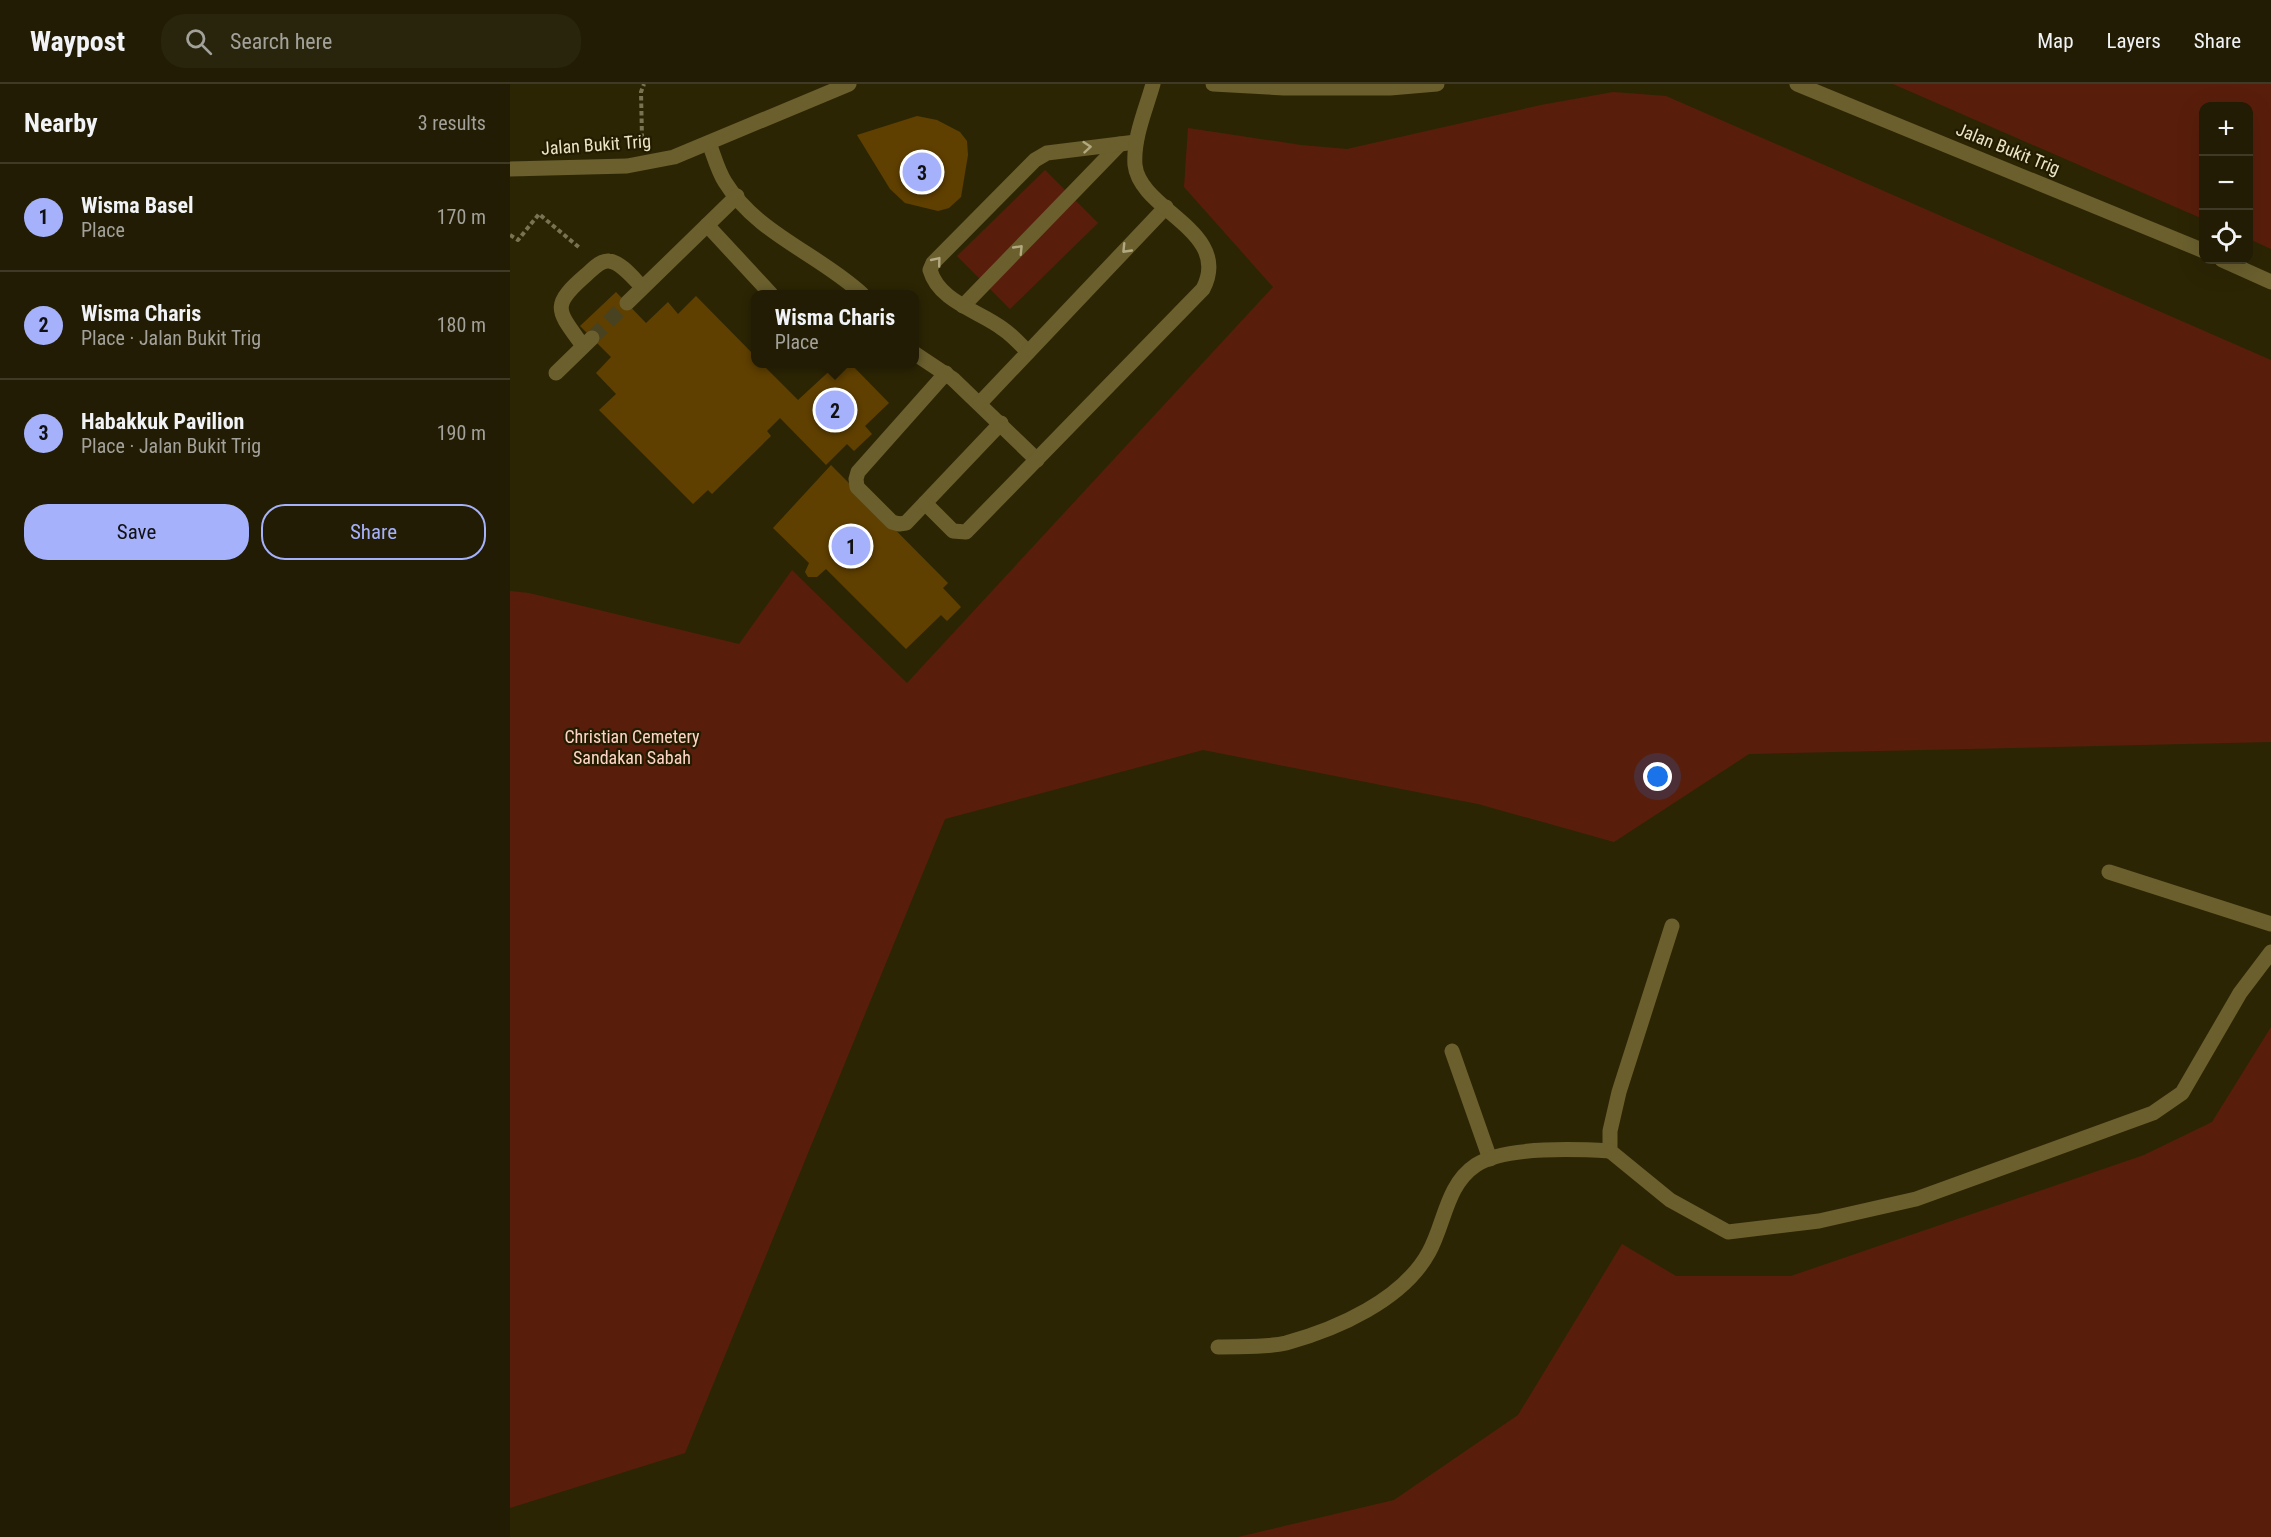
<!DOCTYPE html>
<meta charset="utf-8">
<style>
:root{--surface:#211c03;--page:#29250d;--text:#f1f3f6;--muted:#a2a19a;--line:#3e3a25;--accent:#a6b1fc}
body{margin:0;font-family:"Roboto Condensed",sans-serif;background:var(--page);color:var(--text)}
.controls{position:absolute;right:18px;top:18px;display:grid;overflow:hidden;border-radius:12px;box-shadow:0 6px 24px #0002}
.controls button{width:54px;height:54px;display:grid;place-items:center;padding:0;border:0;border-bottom:2px solid var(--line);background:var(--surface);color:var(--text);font:30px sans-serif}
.you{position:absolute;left:1148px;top:693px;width:21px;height:21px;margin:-15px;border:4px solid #fff;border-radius:50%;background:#1a73e8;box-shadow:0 0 0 9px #1a73e833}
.badge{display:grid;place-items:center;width:39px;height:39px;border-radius:50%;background:var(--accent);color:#111;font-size:20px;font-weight:700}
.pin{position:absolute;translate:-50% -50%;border:3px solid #fff;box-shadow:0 2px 6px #0006}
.popup{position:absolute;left:241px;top:206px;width:168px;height:78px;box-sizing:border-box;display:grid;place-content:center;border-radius:12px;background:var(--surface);filter:drop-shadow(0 2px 4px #0005);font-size:20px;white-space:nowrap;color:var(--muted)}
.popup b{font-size:22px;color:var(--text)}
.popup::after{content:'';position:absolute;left:50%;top:100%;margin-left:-12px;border:12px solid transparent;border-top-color:var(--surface)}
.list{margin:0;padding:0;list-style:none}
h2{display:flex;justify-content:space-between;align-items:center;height:78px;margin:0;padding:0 24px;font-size:26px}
h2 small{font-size:20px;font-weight:400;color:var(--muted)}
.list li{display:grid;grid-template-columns:39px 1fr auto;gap:18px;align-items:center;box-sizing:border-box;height:108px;padding:0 24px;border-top:2px solid var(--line)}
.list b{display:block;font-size:22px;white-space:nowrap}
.list p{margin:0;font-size:20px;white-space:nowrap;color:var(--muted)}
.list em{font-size:20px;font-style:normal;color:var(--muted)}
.actions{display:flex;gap:12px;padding:18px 24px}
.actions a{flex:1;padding:14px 0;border:2px solid var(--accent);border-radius:24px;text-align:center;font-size:21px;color:var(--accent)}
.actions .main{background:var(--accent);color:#111}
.icon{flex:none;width:33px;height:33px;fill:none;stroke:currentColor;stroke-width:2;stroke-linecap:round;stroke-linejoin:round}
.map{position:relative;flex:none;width:1761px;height:1453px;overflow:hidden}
header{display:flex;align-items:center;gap:36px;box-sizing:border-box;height:84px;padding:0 30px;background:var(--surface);border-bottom:2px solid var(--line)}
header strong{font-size:28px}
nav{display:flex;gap:33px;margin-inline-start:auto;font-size:21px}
.search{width:420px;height:54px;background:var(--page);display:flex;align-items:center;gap:15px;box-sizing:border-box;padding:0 21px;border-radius:24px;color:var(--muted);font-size:22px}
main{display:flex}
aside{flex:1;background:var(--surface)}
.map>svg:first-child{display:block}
</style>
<header>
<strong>Waypost</strong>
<div class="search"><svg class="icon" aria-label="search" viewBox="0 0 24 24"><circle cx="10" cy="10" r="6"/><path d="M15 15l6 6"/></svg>Search here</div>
<nav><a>Map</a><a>Layers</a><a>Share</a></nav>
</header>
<main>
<aside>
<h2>Nearby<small>3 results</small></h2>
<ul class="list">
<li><span class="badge">1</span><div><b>Wisma Basel</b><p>Place</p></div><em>170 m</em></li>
<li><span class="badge">2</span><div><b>Wisma Charis</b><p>Place · Jalan Bukit Trig</p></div><em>180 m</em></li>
<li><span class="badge">3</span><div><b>Habakkuk Pavilion</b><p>Place · Jalan Bukit Trig</p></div><em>190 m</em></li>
</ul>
<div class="actions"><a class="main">Save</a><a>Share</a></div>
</aside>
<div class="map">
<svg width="1761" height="1453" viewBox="0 0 1761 1453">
<rect width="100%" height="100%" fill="#2c2504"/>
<g fill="#591e0b">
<polygon points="1383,0 1761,0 1761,165 1739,155 1738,22 1694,22 1693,135"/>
<polygon points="1103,8 1156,12 1761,276 1761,658 1239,670 1104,758 968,720 693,666 435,735 175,1369 0,1424 0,507 19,509 229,560 282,486 397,599 763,203 674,103 678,44 791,61 837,65 1031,21"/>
<polygon points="535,86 588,139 500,225 447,172"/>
<polygon points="1761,943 1761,1453 728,1453 884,1416 1008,1331 1112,1160 1166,1192 1281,1192 1634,1071 1702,1038"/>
</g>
<g fill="#604000">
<polygon points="407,32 427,36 450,48 457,57 458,71 451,113 439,124 428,127 395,119 380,105 347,51"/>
<polygon points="106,208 136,239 158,218 168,230 186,212 246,273 246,280 252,280 288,316 327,280 341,280 379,319 355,342 362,350 344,367 337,360 316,381 270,334 257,347 261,352 202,410 198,406 183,420 89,326 106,310 86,289 101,273 70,242"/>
<polygon points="321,381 438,499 433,504 451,523 437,537 431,531 396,565 316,485 307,493 298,493 295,488 299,479 263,444"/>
</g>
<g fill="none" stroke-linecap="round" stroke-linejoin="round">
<polyline stroke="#494221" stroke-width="15" stroke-dasharray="15 8" stroke-linecap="butt" points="82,254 117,219"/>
<g stroke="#7a7353" stroke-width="4" stroke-dasharray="4.5 3" stroke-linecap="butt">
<polyline points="132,54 131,8 134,0"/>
<polyline points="0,151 8,156 29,130 71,165"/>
</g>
<g stroke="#6a5f2d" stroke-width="15">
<polyline points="703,0 774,4 880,4 927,0"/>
<polyline points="1287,0 1694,167"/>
<path d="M199,59C204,72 208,87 215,98C247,150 309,170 352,210"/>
<polyline points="0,85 117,82 164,73 339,0"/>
<polyline points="197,141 261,210"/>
<polyline points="1712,176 1761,198"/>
<polyline points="117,219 227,112"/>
<polyline points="453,222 610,60"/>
<path d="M73,262C47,226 40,222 76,191C82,186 90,176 99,177C111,178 124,195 132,203"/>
<path d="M518,268C510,260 502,251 493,245C470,227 429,218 420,186L423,179L525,76L537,69L626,58"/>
<polyline points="404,269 443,295 527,376"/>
<polyline points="46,289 82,254"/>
<polyline points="436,289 348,388 346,395 347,403 382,438 389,440 396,439 491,339"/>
<polyline points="470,319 656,123"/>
<path d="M415,419L443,447L456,448L693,205C723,147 630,127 625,81C623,54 636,25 643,0"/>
<polyline points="1599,788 1761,840"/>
<polyline points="1162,842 1109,1008 1100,1047 1100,1067 1160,1116 1218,1148 1309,1137 1406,1115 1643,1029 1672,1009 1730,909 1761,868"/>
<polyline points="942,967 980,1075"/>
<path d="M708,1263C730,1262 755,1264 776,1259C827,1245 893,1216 919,1168C935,1139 936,1101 966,1081C995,1062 1066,1065 1100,1067"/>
</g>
</g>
<defs><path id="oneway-chevron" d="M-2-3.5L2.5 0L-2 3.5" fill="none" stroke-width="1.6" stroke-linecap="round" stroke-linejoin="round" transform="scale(1.5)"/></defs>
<g stroke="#b2a981">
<use href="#oneway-chevron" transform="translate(577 63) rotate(-5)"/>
<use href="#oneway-chevron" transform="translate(509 165) rotate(-46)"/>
<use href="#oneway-chevron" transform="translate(616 165) rotate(134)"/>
<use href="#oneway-chevron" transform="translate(427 177) rotate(-51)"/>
</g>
<g text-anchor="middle" stroke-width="4.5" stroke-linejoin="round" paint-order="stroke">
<g font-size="18" fill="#ece5c6" stroke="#231c00">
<text transform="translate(86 61) rotate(-4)" y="6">Jalan Bukit Trig</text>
<text transform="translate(1498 65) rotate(22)" y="6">Jalan Bukit Trig</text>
</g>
<g font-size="18" fill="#ffd4c7" stroke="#231c00">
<text x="122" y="659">Christian Cemetery<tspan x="122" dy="21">Sandakan Sabah</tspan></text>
</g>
</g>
</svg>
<div class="controls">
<button>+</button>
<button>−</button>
<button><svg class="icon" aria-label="locate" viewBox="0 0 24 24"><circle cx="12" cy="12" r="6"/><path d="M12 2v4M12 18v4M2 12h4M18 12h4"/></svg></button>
</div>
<div class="you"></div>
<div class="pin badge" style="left:341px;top:462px">1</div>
<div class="pin badge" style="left:325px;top:326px">2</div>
<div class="popup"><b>Wisma Charis</b>Place</div>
<div class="pin badge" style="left:412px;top:88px">3</div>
</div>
</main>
